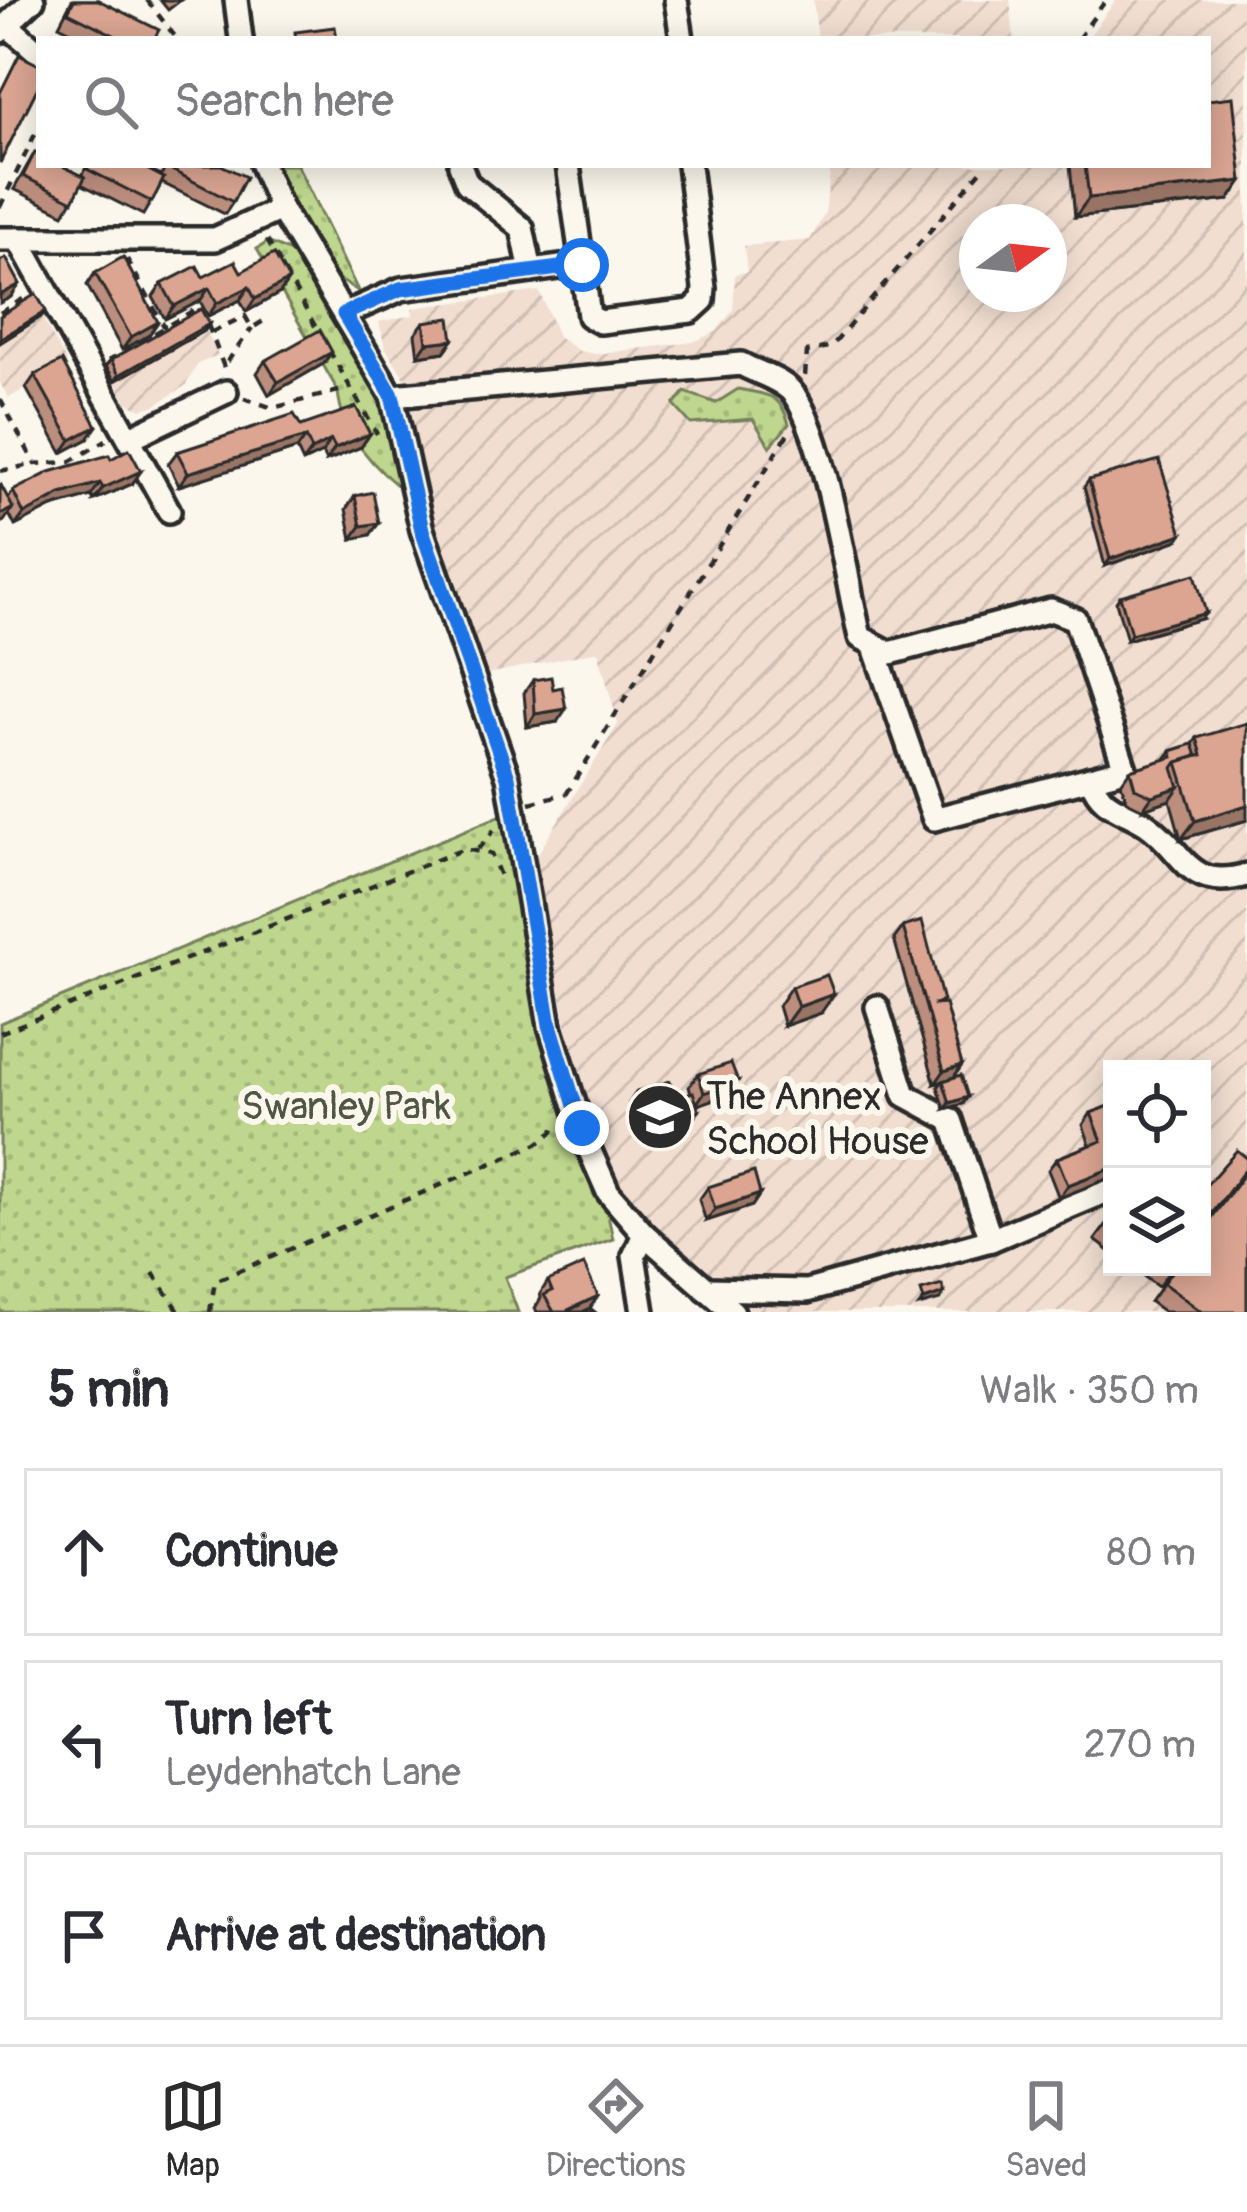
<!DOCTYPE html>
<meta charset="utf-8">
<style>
:root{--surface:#fff;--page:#f2f2f3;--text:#2b2b33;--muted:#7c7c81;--line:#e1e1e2;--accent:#2b2b2b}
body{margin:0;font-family:Pangolin,sans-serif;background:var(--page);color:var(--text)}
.controls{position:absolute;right:36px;bottom:36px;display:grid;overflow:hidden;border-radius:0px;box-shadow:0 6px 30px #0003}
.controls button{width:108px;height:108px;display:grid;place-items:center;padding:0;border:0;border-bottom:3px solid var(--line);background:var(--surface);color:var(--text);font:60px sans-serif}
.compass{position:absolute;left:959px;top:204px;width:108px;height:108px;border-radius:50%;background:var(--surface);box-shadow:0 6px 30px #0003;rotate:75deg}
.stop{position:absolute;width:36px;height:36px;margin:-27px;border:9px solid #1a73e8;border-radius:50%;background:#fff}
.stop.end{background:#1a73e8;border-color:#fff;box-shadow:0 3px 12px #0008}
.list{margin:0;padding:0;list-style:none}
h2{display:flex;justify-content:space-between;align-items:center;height:156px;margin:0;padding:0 48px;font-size:51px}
h2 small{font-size:39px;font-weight:400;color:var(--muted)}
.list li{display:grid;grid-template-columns:78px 1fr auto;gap:36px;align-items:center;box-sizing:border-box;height:168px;margin:0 24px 24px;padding:0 24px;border:3px solid var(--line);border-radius:0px}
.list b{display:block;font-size:45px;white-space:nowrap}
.list p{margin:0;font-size:39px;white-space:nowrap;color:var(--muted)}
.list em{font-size:39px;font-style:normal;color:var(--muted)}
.icon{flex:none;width:66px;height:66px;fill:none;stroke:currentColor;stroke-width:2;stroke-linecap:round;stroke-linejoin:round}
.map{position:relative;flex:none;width:1247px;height:1312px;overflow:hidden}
.search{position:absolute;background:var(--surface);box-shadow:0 6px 30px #0003;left:36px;right:36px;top:36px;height:132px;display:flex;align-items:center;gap:30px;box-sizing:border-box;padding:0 42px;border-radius:0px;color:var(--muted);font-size:45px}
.sheet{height:732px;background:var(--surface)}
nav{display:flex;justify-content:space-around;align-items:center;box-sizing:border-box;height:168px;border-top:3px solid var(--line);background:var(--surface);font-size:33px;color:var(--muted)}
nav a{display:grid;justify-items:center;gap:6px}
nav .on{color:var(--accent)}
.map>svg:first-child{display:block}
</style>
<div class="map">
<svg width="1247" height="1312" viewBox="0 0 1247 1312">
<defs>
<pattern id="industrial-furrows" width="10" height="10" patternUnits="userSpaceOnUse" patternTransform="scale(3)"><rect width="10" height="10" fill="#f1ded1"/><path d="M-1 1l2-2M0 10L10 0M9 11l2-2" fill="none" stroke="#cfbfb4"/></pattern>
<pattern id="green-dots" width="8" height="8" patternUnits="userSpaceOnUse" patternTransform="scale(3)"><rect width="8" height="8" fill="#bed68d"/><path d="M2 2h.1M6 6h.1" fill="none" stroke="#a3b87a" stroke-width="1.8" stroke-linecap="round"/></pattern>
</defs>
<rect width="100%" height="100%" fill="#fbf7ec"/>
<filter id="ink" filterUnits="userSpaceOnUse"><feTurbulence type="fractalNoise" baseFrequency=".00833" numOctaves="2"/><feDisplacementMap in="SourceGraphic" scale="24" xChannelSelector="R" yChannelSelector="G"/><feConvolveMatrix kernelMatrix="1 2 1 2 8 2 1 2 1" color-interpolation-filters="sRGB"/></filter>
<g filter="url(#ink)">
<g fill="url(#industrial-furrows)" fill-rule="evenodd">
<polygon points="813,0 1010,0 1014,39 818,39"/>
<path d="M1116,0H1247V1312H748L675,1253L615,1180L573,1059L534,860L618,724L598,651L483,675L427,524L406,380L385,347L379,322L413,315L412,308L539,291L559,338L579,351L596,354L693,342L717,331L733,310L735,274L747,272L744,246L810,240L825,213L831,165H1208V39H1087ZM977,222H1049V294H977ZM1112,1069H1202V1267H1112Z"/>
<polygon points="32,299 67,363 9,398 0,383 0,318"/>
<polygon points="198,314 218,355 198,364 185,386 154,406 141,409 127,402 106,366"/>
</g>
<g fill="url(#green-dots)" stroke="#74805c" stroke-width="3">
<polygon points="273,165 297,165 358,291 328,273"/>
<path d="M268,242L299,256L380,391L409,494C376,471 341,433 338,391L257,249Z"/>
<path d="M738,389C765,395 780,391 789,424L770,447L753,419L691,424L674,405L685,392L716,403Z"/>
<polygon points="504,814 527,966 564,1113 604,1196 613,1239 505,1277 518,1312 0,1312 0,1023"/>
</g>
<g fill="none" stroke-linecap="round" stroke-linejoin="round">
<defs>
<g id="minor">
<polyline points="236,0 241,39"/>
<polyline points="676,0 682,39"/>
<polyline points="7,25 39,53"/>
<polyline points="0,31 33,0"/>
<polyline points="262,165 281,209 392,396 422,530 508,777 550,1026 586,1142 608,1192 644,1234 733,1312"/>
<polyline points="460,165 467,183 522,228 531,271"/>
<polyline points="568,165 582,264"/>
<polyline points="0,239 215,239 281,209"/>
<polyline points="18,239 169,511"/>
<polyline points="344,314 401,289 582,264 589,316 600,322 691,311 703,300 704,288 689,165"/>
<path d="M392,396L741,364C757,373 779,378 791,391C824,428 847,582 860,637L890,653L1051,610L1075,619L1125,769L934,819L873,644"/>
<polyline points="132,437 226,392"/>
<path d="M1090,778C1103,810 1120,807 1146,824C1186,851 1186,892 1247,875"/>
<polyline points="877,1007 905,1095 951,1120 991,1240"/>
<polyline points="706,1289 807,1291 991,1240 1112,1189"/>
<polyline points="643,1312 634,1256 644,1234"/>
</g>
</defs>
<use href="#minor" stroke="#2b2b2b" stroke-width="30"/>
<g stroke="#2b2b2b" stroke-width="4.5" stroke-dasharray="9 9" stroke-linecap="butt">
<polyline points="147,0 177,39"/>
<polyline points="1078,39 1106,0"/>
<polyline points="0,207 39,126"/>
<polyline points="267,240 320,335"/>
<polyline points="127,259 165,328"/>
<polyline points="0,313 26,297"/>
<polyline points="208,325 225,370"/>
<polyline points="212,332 245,316 252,328 270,317"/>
<polyline points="329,350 377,434"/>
<polyline points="108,361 199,307 203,315"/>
<polyline points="227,362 252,328"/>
<polyline points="805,376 807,352 832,346 986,165"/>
<polyline points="244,398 273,408 350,388"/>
<polyline points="0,399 35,464 70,462 106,440"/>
<polyline points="0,471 35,464"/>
<polyline points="530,803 567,793 789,432"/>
<polyline points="478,849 494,830"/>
<polyline points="0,1033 464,849 491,854 503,883"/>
<polyline points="153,1273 180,1312"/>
<polyline points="210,1312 215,1281 537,1144 553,1132 556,1122"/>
</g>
<use href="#minor" stroke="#fbf7ec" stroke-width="21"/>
</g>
<g fill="#bc8e7e" stroke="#2b2b2b" stroke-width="3">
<polygon points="72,0 98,0 154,39 87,39 59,25"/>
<polygon points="160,0 181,0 168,10"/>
<polygon points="35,152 82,176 87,165 139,165 161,176 167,165 221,165 233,202 225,214 162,183 143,215 81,184 64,214 14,189"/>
<polygon points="1070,165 1208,165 1242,181 1229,200 1075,217"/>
<polygon points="241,272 280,293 246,312 240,300 208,316 200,301 165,319 153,297 162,284"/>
<polygon points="95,273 149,335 122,350 87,285"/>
<polygon points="424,322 453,340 444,352 418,356 415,334"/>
<polygon points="209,324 205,330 115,381 106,366 111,360"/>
<polygon points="265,361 323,364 269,395 257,373"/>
<polygon points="35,375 88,439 62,453 26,388"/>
<polygon points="301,426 370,434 361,447 326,461 322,453 303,462 297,449 179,486 168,464 177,452"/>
<polygon points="111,459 141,471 132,484 94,500 91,496 52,507 15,526 9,514 0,523 0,486 8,499 13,491"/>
<polygon points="1089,480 1182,534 1178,540 1105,566 1084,487"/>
<polygon points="355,496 370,535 352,539 346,509"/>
<polygon points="1120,596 1201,619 1127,640 1116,602"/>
<polygon points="533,680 557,722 527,727 524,693"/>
<polygon points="1197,738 1247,820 1181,839 1170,800 1143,809 1127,801 1121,783 1130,770 1164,760 1171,751 1193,744"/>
<polygon points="903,927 942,1004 962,1065 954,1077 963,1104 945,1109 938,1087 942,1082 935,1084 894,939"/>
<polygon points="791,987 821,1013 784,1026 778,1006"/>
<polygon points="698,1074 738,1081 729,1094 697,1105 699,1111 690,1123 640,1139 629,1103 637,1091 676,1097 691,1093 689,1087"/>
<polygon points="1112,1105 1112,1177 1059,1198 1048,1170 1057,1158 1090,1145 1083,1125 1091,1113"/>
<polygon points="708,1187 760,1194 752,1206 706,1221 699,1200"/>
<polygon points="1112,1217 1112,1253 1095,1240"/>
<polygon points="1131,1267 1172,1267 1158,1287"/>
<polygon points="1175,1267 1247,1312 1164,1312 1150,1302"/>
<polygon points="548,1281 598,1296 590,1308 595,1312 537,1312 535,1308 541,1298 540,1294"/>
</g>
<g fill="#997466" stroke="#2b2b2b" stroke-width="3">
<polygon points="1242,181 1229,200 1075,217 1089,198"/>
<polygon points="289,280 280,293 246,312 255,299"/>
<polygon points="20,284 11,297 0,303 0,295"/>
<polygon points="249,287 240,300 208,316 217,303"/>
<polygon points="209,288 200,301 165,319 174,306"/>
<polygon points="46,311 41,317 0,343 0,339"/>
<polygon points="158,322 149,335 122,350 131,337"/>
<polygon points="209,324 205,330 115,381 119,375"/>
<polygon points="453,340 444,352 418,356 427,343"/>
<polygon points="332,352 323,364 269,395 278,382"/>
<polygon points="97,426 88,439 62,453 71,440"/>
<polygon points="370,434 361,447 326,461 335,448"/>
<polygon points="306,437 297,449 179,486 188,473"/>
<polygon points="331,440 322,453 303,462 312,450"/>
<polygon points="141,471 132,484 94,500 103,488"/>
<polygon points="100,483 91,496 52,507 15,526 24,514 61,494"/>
<polygon points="13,508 4,521 0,523 0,515"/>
<polygon points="379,523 370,535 352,539 361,526"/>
<polygon points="1182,534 1178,540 1105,566 1110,559"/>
<polygon points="1206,613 1201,619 1127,640 1131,634"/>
<polygon points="566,709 557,722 527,727 535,714"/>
<polygon points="1179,787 1170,800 1143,809 1152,796"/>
<polygon points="1247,805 1247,820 1181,839 1195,821"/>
<polygon points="834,994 821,1013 784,1026 798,1007"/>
<polygon points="962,1065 953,1078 935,1084 944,1071"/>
<polygon points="738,1081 729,1094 695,1106 704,1093"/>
<polygon points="968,1097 963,1104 945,1109 950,1103"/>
<polygon points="699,1111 690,1123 640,1139 649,1126"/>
<polygon points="1112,1168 1112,1177 1059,1198 1068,1185"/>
<polygon points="760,1194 752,1206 706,1221 715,1209"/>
<polygon points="944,1293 940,1300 919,1306 924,1300"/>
<polygon points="598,1296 589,1309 582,1312 566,1312"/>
</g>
<g fill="#dba592" stroke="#2b2b2b" stroke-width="3">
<polygon points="74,0 98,0 159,30 154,39 122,39 68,12"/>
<polygon points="335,27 337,38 296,39 295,32"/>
<polygon points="19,55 39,65 39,85 0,163 0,93"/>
<polygon points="1233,97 1242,181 1089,198 1085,165 1208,165 1208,100"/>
<polygon points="35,152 39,154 39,165 60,165 85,177 73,201 23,176"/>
<polygon points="89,165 139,165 164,178 152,202 87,169"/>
<polygon points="169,165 221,165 246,177 233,202 168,168"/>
<polygon points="274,254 289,280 255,299 249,287 217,303 209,288 174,306 162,284 197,266 203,277 235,261 241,272"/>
<polygon points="123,257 158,322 131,337 95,273"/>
<polygon points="6,258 20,284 0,295 0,261"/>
<polygon points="36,294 46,311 0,339 0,316"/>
<polygon points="201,309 209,324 119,375 111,360"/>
<polygon points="450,318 453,340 427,343 424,322"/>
<polygon points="320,330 332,352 278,382 265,361"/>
<polygon points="62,361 97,426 71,440 35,375"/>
<polygon points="356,407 370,434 335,448 331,440 312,450 306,437 188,473 177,452 294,414 301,426"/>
<polygon points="129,449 141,471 103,488 100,483 61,494 24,514 13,491 50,472 109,455 111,459"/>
<polygon points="1159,460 1182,534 1110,559 1089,480"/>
<polygon points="1,485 13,508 0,515 0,486"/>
<polygon points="373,492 379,523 361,526 355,496"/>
<polygon points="1195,574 1206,613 1131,634 1120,596"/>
<polygon points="551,677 553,689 562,687 566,709 535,714 533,680"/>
<polygon points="1247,723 1247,805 1195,821 1177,762 1202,755 1197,738"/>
<polygon points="1193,744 1197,756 1177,762 1173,768 1179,787 1152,796 1135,788 1130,770 1173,757 1171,751"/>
<polygon points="922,921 943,1001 933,1005 945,1004 962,1065 944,1071 903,927"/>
<polygon points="827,975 834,994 798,1007 791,987"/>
<polygon points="731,1063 738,1081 704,1093 698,1074"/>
<polygon points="961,1075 968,1097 950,1103 943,1081"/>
<polygon points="670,1081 676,1097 693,1092 699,1111 649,1126 637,1091"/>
<polygon points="1112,1105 1112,1168 1068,1185 1057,1158 1102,1141 1091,1113"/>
<polygon points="1237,1150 1247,1158 1247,1167 1203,1226 1206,1220 1202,1216 1202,1190"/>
<polygon points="1247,1170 1247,1312 1202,1312 1163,1283 1175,1267 1202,1267 1202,1231"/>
<polygon points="754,1172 760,1194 715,1209 708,1187"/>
<polygon points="584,1265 598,1296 568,1310 568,1312 554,1312 544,1295 552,1291 548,1281"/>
<polygon points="942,1285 944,1293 924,1300 921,1291"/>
</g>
</g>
<g fill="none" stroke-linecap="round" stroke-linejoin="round" filter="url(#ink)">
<polyline stroke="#1a73e8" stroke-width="15" points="582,265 400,289 344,314 392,395 422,530 508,777 550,1025 582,1128"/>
</g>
<defs>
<symbol id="school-disc" viewBox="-11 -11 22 22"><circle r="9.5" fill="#2b2b2b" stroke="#fbf7ec"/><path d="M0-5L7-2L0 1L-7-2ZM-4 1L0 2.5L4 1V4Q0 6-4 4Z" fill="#fff"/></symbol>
</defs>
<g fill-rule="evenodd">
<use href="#school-disc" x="622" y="1079" width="76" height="76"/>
</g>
<g text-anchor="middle" stroke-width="12" stroke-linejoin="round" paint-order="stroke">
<g font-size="39" fill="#2b2b2b" stroke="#fbf7ec" text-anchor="start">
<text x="706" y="1109">The Annex<tspan x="706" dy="45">School House</tspan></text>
</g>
<g font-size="39" fill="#505644" stroke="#fbf7ec">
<text x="346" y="1119">Swanley Park</text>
</g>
</g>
</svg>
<div class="controls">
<button><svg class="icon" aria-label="locate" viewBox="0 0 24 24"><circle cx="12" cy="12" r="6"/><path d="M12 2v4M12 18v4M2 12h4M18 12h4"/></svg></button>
<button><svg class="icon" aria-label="layers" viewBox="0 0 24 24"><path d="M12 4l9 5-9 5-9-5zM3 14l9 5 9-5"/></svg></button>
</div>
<svg class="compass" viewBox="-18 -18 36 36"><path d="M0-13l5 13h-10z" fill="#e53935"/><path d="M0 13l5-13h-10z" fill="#7c7c81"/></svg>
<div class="stop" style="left:582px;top:265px"></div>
<div class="stop end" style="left:582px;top:1128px"></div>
<div class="search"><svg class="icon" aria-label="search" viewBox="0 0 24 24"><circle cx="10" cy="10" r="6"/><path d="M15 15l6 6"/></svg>Search here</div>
</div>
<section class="sheet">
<h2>5 min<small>Walk · 350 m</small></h2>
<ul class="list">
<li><svg class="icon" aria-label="ahead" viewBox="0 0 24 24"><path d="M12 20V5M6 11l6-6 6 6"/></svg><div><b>Continue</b></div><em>80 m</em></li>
<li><svg class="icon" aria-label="left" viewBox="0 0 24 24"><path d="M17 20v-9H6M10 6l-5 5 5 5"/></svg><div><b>Turn left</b><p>Leydenhatch Lane</p></div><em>270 m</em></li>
<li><svg class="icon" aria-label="arrive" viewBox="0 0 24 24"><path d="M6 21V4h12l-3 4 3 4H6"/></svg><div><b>Arrive at destination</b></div></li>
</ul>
</section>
<nav>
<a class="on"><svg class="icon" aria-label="map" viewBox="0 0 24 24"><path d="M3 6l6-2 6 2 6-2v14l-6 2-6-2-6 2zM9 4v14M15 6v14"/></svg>Map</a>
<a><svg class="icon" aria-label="directions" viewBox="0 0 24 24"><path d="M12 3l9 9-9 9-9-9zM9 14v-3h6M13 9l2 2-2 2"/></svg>Directions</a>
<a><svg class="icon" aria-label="saved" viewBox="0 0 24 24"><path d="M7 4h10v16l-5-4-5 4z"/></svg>Saved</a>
</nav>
